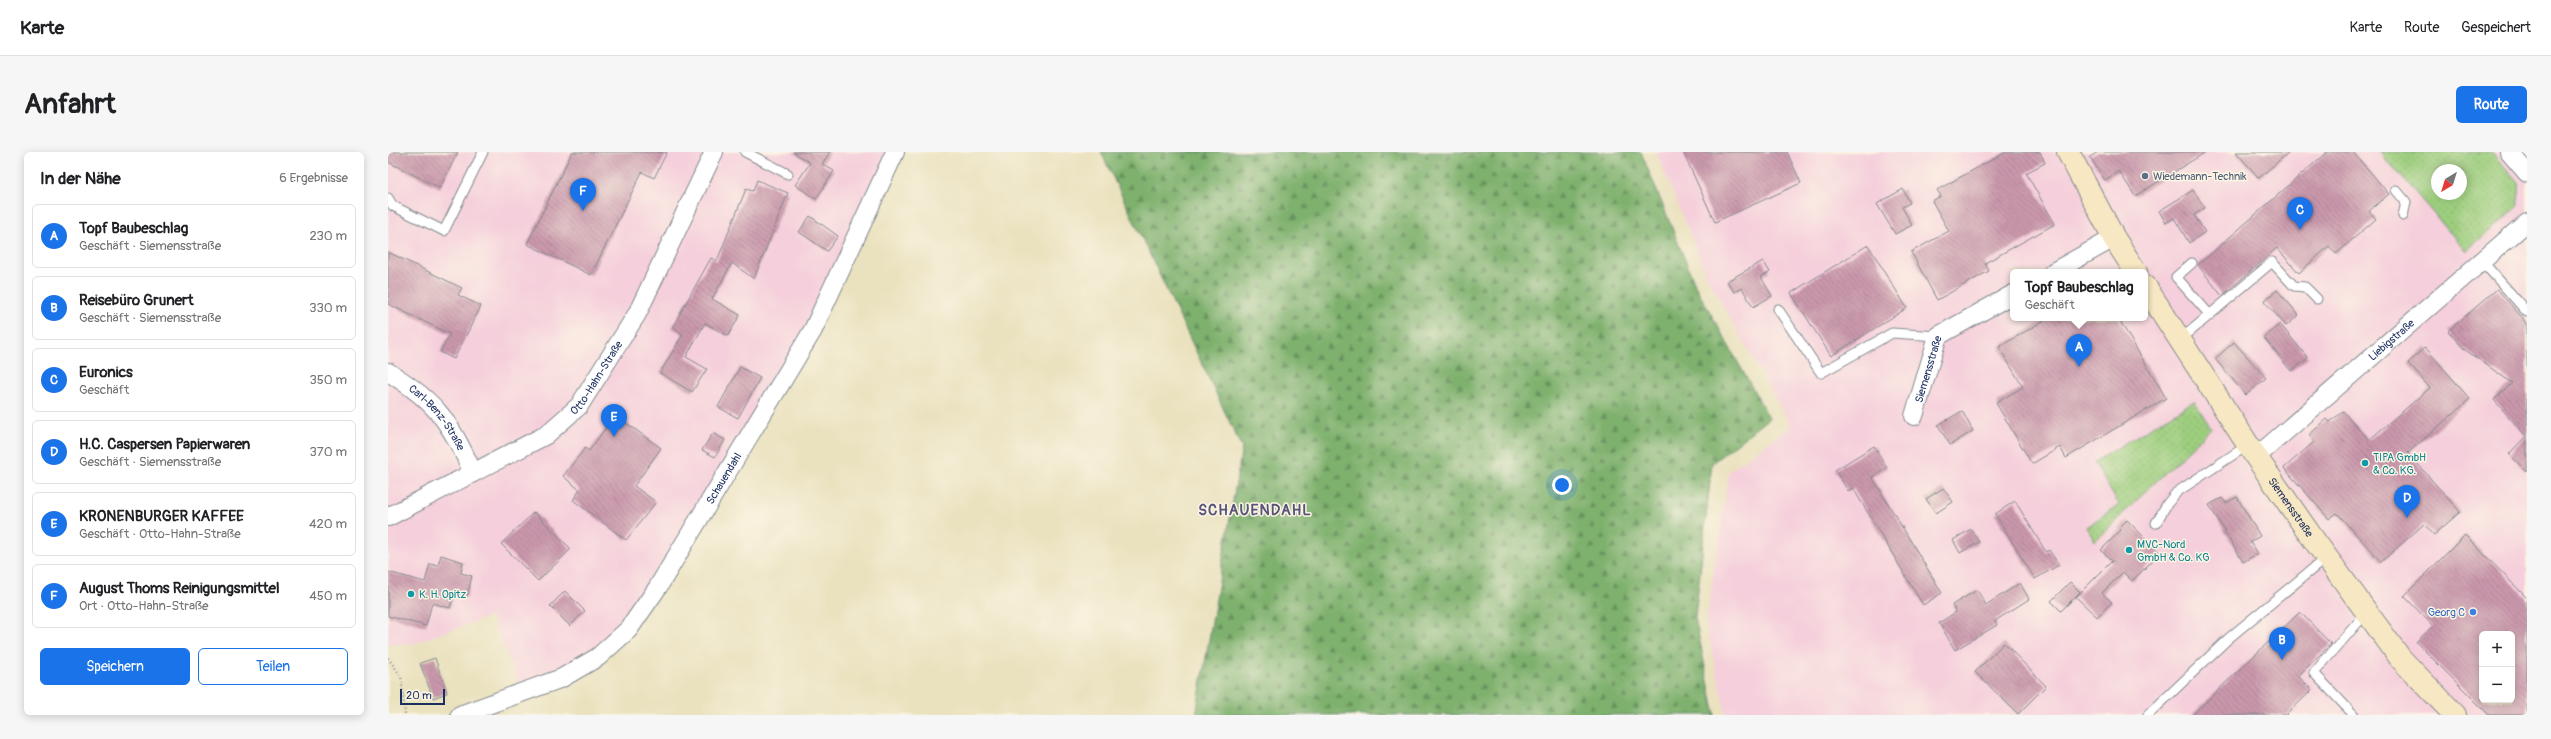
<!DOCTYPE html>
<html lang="de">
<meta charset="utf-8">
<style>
:root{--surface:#fff;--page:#f6f6f6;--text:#202124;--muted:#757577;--line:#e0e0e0;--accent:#1a73e8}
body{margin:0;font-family:Pangolin,sans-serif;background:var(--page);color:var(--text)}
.controls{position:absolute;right:12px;bottom:12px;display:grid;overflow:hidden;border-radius:6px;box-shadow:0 2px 10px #0003}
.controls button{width:36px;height:36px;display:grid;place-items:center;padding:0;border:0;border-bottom:1px solid var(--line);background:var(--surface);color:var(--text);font:20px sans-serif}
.compass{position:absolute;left:2043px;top:12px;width:36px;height:36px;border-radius:50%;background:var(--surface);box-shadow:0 2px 10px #0003;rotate:218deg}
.scale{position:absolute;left:12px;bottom:10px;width:45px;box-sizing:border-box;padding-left:4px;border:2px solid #1b2f5e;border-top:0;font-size:11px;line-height:14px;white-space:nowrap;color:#1b2f5e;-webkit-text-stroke:3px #fcf5e5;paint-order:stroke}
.you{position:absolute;left:1174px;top:333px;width:14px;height:14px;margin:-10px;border:3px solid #fff;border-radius:50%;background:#1a73e8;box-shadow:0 0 0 6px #1a73e833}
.badge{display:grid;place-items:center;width:26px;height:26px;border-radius:50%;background:var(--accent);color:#fff;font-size:13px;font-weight:700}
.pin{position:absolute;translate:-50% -33px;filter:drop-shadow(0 1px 2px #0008)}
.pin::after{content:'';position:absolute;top:21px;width:14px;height:12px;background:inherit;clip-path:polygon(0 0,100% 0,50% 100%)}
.popup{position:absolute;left:1622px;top:117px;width:138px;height:52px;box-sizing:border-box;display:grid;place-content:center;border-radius:6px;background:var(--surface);filter:drop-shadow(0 1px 3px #0005);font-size:13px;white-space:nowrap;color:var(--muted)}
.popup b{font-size:15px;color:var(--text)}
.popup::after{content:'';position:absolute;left:50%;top:100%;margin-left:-8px;border:8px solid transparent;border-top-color:var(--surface)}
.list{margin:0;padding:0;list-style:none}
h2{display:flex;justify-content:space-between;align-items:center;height:52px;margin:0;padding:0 16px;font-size:17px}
h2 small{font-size:13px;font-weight:400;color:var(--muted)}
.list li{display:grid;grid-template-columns:26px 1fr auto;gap:12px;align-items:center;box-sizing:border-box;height:64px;margin:0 8px 8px;padding:0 8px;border:1px solid var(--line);border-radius:6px}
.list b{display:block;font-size:15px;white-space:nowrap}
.list p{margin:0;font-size:13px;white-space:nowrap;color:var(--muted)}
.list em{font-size:13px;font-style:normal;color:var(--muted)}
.actions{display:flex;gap:8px;padding:12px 16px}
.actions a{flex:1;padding:9px 0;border:1px solid var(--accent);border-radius:6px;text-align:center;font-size:14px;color:var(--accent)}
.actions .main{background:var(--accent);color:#fff}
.map{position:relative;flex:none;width:2139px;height:563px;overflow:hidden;border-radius:6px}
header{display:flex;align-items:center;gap:24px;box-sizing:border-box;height:56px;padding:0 20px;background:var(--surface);border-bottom:1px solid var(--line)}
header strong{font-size:19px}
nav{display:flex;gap:22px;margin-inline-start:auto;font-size:14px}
.intro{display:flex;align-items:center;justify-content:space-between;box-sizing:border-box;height:96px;padding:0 24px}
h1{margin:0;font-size:28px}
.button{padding:10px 18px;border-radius:6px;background:var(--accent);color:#fff;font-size:14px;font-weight:700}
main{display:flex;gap:24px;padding:0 24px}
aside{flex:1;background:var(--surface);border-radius:6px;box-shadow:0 2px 10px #0003}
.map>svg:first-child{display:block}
</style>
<header>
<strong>Karte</strong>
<nav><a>Karte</a><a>Route</a><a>Gespeichert</a></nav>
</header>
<div class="intro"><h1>Anfahrt</h1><a class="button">Route</a></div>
<main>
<aside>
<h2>In der Nähe<small>6 Ergebnisse</small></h2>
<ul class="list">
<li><span class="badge">A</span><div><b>Topf Baubeschlag</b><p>Geschäft · Siemensstraße</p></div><em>230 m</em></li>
<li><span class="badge">B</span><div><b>Reisebüro Grunert</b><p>Geschäft · Siemensstraße</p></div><em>330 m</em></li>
<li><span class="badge">C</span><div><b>Euronics</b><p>Geschäft</p></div><em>350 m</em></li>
<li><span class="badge">D</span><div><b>H.C. Caspersen Papierwaren</b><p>Geschäft · Siemensstraße</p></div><em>370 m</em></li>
<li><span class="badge">E</span><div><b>KRONENBURGER KAFFEE</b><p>Geschäft · Otto-Hahn-Straße</p></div><em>420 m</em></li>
<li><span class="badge">F</span><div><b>August Thoms Reinigungsmittel</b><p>Ort · Otto-Hahn-Straße</p></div><em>450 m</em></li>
</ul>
<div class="actions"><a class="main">Speichern</a><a>Teilen</a></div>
</aside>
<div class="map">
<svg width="2139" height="563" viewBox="0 0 2139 563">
<defs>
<pattern id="green-dots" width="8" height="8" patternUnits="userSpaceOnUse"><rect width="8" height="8" fill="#9dce7e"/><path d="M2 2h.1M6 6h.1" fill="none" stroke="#87b16f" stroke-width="1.8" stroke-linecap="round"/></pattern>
<pattern id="forest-firs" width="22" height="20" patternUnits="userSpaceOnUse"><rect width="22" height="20" fill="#7eb16d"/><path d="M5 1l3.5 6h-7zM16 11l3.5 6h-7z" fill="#66905d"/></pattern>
<pattern id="building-back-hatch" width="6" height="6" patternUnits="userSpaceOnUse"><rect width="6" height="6" fill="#ca98ac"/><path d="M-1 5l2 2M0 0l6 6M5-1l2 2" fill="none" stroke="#a37c8f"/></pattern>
</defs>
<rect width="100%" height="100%" fill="#fcf5e5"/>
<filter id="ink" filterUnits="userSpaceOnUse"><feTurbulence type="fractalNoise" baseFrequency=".025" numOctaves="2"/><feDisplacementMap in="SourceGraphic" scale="8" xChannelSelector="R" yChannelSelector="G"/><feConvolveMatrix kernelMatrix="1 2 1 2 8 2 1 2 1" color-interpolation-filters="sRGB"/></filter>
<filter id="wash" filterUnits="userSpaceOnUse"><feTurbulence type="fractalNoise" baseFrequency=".012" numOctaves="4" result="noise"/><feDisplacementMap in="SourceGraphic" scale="16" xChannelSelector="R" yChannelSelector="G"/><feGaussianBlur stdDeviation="0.9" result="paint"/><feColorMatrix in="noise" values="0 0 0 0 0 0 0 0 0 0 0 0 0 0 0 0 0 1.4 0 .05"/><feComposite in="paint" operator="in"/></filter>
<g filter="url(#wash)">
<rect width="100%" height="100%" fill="#eae2bf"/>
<g fill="#f5cfdb" fill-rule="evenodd">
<polygon points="0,0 513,0 414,185 237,475 173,521 132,534 103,464 24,492 0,492"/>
<path d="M1268,0H2139V563H1338L1318,472L1341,319L1403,274L1321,129ZM2049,18H2073V42H2049ZM1625,120H1757V166H1625ZM2094,482H2124V548H2094Z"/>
</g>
<g fill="url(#green-dots)" stroke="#5c7e6e" fill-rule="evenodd">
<path d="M1992,0H2104L2130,30L2131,54L2078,99ZM2049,18H2073V42H2049Z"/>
<polygon points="1806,249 1823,276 1707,389 1698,375 1731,353 1706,310"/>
</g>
<polygon fill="url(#forest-firs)" stroke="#4c7066" points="713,0 1253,0 1309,137 1381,266 1324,311 1307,466 1327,563 808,563 854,296"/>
<g id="blocks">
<g fill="url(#building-back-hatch)" fill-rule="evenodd">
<polygon points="0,0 70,0 52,36 0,10"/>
<polygon points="184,0 279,0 266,26 254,20 203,123 139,92"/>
<polygon points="405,0 442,0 434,12 446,19 428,47 407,33 422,11"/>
<polygon points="1295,0 1399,0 1413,31 1327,70"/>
<polygon points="1618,0 1652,0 1657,11 1638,21 1667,72 1597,111 1601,119 1549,148 1523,100 1561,79 1544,49 1553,44 1549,38"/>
<polygon points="1710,0 1818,0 1747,44 1731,19 1717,28 1702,5"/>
<polygon points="1848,0 1901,0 1871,26"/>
<polygon points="1939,0 1965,0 2001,42 1981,59 1988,67 1948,102 1941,94 1911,121 1889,96 1834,144 1810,113"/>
<polygon points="369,28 400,41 366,127 344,111 324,147 352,163 340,184 317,171 298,205 319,217 304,240 272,221 295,182 284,176 323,106 329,109 358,37 365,39"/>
<polygon points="1515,37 1522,51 1514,55 1524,73 1507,82 1489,52"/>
<polygon points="1805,38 1817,56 1806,63 1817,80 1801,91 1786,66 1778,71 1771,59"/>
<polygon points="422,64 450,84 439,99 411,80"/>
<polygon points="1480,93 1519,156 1443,204 1403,141"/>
<polygon points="0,100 74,136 70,143 93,154 66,207 52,200 62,182 0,152"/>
<polygon points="1375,109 1382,120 1373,125 1384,144 1365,155 1354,136 1346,140 1339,129"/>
<polygon points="2109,137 2139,171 2139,320 2121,302 2138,284 2106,248 2124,231 2076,197 2060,179"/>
<polygon points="1889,138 1911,163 1898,174 1876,149"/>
<polygon points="1660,166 1730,166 1778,246 1678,306 1672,295 1644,312 1608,251 1635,235 1611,195"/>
<polygon points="1892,172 1920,206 1903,219 1876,186"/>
<polygon points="1846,190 1878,226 1858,243 1827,207"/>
<polygon points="2037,195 2082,247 2020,301 2072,360 2046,383 2036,372 1993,410 1949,361 1941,367 1896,316 1926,290 1921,283 1939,267 1942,270 1955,259 1981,288 2042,236 2020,211"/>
<polygon points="352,215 372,226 350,266 330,255"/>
<polygon points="1574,259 1585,279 1562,293 1550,273"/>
<polygon points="227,263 273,296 246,334 268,350 238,388 185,348 192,338 175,324 197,296 201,299"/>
<polygon points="325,281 337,288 327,305 314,298"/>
<polygon points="1486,294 1499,316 1484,325 1554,441 1535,453 1465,336 1460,339 1447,318"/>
<polygon points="1555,336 1565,350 1548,361 1538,347"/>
<polygon points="1849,345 1872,384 1862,390 1869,402 1855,410 1821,353 1834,346 1838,351"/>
<polygon points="1627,349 1658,400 1661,398 1671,413 1647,427 1607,362"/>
<polygon points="146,360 183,397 150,429 113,392"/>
<polygon points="1739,368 1772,401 1744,429 1735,420 1714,441 1724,450 1709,465 1688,445 1724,409 1713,398 1733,378 1731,376"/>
<polygon points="1583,377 1591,390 1572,401 1565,388"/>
<path d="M2077,383L2139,446V563H2101L2028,490L2045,474L2016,444ZM2094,482H2124V548H2094Z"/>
<polygon points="53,403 75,410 73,421 84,424 79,445 66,441 62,456 44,451 38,474 0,464 0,420 37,430 42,412 50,414"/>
<polygon points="1682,430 1692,440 1673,459 1663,449"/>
<polygon points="1632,431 1641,447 1607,469 1609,473 1567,498 1551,471 1568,460 1564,453 1589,438 1598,453"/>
<polygon points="177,439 197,459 182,474 162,454"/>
<polygon points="1912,460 1943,492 1910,524 1924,538 1898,563 1804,563"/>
<polygon points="1616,491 1658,534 1630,562 1587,520"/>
<polygon points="47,506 59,541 45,546 32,511"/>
</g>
</g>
</g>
<g filter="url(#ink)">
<use href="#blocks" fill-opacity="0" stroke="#82888e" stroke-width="1"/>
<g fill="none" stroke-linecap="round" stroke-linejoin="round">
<defs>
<g id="lane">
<polyline points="357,0 400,22"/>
<polyline points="2008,38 2018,50 2015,64"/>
<polyline points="0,46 5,54 56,79 95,0"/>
<polyline points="2094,109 2139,160"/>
<polyline points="1804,111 1788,125 1822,163"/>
<polyline points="1390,157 1433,221 1504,181 1550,184"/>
<polyline points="1792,188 1884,110 1906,134 1917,135 1929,147"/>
<polyline points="1768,371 1779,352 1789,340 1860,293"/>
<polyline points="1760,563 1841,486 1939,405"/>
<polyline points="1966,563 1926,521 1979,460"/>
</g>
<g id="street">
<polyline points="2121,0 2139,21"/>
<polyline points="1665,120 1726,86"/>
<path id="s1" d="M0,220C48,249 63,271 85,321"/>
<path id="s2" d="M1526,264L1550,184L1625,142"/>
<path id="s3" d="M1868,305L2139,70"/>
<path id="s4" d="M0,365L158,283L191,254L249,162L326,0"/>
<path id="s5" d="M72,563L174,526L210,505L241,477L270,435L425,178L507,0"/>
</g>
<g id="secondary">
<polyline points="1680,0 1726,86 1748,120"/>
<path id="s6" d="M1757,134L1868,305L1926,388L2013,507L2067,563"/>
</g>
</defs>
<use href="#lane" stroke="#82888e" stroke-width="11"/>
<use href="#street" stroke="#82888e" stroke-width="20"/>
<use href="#secondary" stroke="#82888e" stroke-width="24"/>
<polyline stroke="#82888e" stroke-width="2.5" stroke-dasharray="1 3" stroke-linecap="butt" points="0,506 13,524 17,563"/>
<use href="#lane" stroke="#fff" stroke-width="9"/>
<use href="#street" stroke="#fff" stroke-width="18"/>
<use href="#secondary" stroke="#f7e8c3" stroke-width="22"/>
</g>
</g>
<circle fill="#5c6f8a" stroke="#fcf5e5" stroke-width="1.5" cx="1757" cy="24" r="4"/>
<g fill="#0f9aa8" stroke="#fcf5e5" stroke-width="1.5">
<circle cx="1977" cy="311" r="4"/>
<circle cx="1741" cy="398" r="4"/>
<circle cx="23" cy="442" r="4"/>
</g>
<circle fill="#3f7fe0" stroke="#fcf5e5" stroke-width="1.5" cx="2085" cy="460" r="4"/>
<g text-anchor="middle" stroke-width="3" stroke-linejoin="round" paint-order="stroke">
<g font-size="11" fill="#4e5e75" stroke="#fcf5e5" text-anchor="start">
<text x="1765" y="28">Wiedemann-Technik</text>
</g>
<g font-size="11" fill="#1b2f5e" stroke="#fcf5e5">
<text dy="4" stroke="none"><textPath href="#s3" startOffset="179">Liebigstraße</textPath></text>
<text dy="4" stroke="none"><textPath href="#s2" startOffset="49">Siemensstraße</textPath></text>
<text dy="4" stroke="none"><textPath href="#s4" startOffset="255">Otto-Hahn-Straße</textPath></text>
<text dy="4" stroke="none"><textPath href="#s1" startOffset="68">Carl-Benz-Straße</textPath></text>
<text dy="4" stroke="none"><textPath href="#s5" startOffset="370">Schauendahl</textPath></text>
<text dy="4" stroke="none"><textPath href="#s6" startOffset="265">Siemensstraße</textPath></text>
</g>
<g font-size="11" fill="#0d838f" stroke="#fcf5e5" text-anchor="start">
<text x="1985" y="309">TIPA GmbH<tspan x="1985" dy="13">&amp; Co. KG.</tspan></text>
<text x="1749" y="396">MVC-Nord<tspan x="1749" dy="13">GmbH &amp; Co. KG</tspan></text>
<text x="31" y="446">K. H. Opitz</text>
</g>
<g font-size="11" fill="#366cbe" stroke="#fcf5e5" text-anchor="end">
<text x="2077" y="464">Georg C</text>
</g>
<g font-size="15" font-weight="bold" letter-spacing="1" fill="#585479" stroke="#fcf5e5">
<text x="867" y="363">SCHAUENDAHL</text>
</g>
</g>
</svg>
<div class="controls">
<button>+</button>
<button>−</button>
</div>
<svg class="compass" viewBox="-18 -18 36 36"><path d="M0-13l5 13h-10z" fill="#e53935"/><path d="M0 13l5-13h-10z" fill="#757577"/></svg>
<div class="scale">20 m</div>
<div class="you"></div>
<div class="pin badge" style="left:1691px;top:215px">A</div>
<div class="popup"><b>Topf Baubeschlag</b>Geschäft</div>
<div class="pin badge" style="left:1894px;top:508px">B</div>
<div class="pin badge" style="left:1912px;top:78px">C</div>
<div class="pin badge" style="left:2019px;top:366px">D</div>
<div class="pin badge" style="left:226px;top:285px">E</div>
<div class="pin badge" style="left:195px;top:59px">F</div>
</div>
</main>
